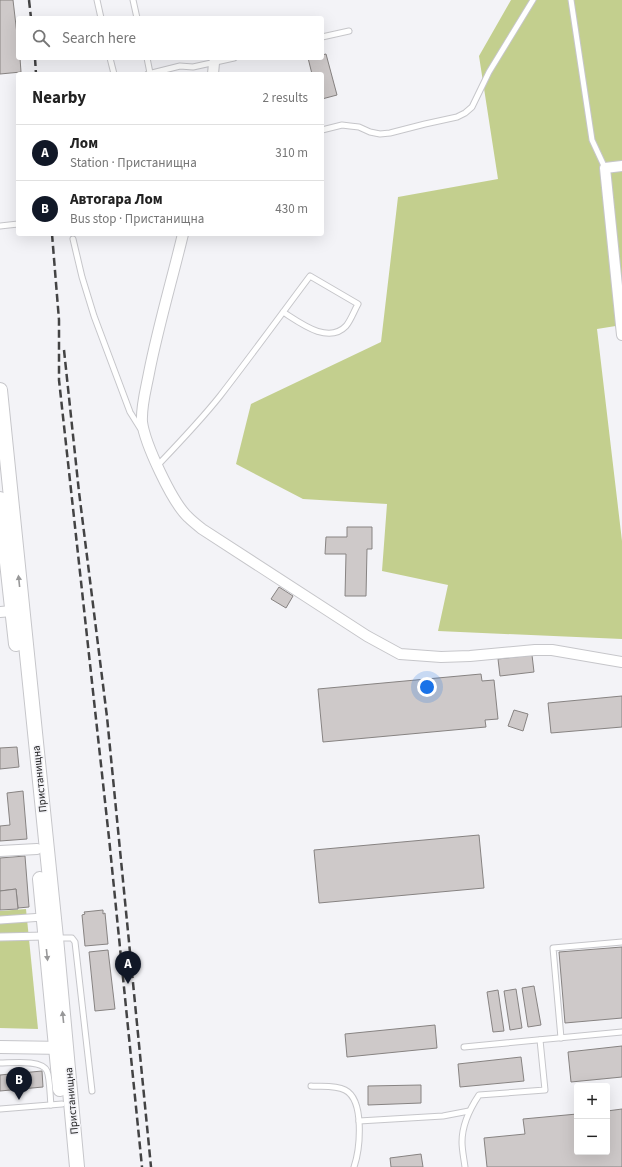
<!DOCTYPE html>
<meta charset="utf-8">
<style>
:root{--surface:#fff;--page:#f6f6f6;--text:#222;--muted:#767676;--line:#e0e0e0;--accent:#111827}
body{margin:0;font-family:"Source Sans 3",sans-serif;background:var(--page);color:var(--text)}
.controls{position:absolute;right:12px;bottom:12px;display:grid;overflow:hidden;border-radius:4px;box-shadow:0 4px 16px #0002}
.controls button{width:36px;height:36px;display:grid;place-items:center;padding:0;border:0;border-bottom:1px solid var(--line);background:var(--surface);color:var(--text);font:20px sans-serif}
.you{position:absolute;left:427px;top:687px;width:14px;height:14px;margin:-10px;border:3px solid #fff;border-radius:50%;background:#1a73e8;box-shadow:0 0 0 6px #1a73e833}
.badge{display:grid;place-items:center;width:26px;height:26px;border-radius:50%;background:var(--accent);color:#fff;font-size:13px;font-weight:700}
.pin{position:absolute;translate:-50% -33px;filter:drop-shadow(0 1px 2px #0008)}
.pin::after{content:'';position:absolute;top:21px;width:14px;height:12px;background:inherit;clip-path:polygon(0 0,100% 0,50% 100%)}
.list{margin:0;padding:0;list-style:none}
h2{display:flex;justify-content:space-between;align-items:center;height:52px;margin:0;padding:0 16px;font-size:17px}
h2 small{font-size:13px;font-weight:400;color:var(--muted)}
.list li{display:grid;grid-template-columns:26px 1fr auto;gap:12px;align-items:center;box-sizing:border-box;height:56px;padding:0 16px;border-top:1px solid var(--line)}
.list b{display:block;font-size:15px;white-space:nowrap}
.list p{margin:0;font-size:13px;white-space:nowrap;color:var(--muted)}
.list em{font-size:13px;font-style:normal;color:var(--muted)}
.icon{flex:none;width:22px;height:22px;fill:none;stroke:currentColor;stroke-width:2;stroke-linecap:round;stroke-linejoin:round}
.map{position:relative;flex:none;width:622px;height:1167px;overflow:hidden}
.search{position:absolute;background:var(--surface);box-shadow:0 4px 16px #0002;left:16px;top:16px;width:308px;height:44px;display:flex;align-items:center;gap:10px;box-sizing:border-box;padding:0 14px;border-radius:4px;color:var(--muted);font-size:15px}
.panel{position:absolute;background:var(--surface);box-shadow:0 4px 16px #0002;left:16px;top:72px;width:308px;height:164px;border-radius:4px}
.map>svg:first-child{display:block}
</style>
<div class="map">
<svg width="622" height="1167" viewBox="0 0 622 1167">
<rect width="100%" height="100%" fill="#f3f3f7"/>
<g fill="#c3cf8e">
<polygon points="511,0 622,0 622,325 597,329 622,541 622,639 438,631 448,585 382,571 387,504 303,499 236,464 251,404 381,342 398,197 498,179 479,56"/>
<polygon points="26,909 38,1029 0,1028 0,911"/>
</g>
<g fill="#cec9c9" stroke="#878382">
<polygon points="0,0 13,0 18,43 18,58 20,58 21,72 0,74"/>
<polygon points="326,54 337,95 322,99 322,74 312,74 308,58 322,58 322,55"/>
<polygon points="347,527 372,527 372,549 367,549 366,596 345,596 346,554 325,554 326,537 347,537"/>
<polygon points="279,587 293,596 286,608 271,599"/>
<polygon points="532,655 534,672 500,676 498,659"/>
<polygon points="481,674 482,681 494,680 498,719 485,720 486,727 323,742 318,689"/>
<polygon points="622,696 622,727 551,733 548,703"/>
<polygon points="514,710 528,714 523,731 508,726"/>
<polygon points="17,747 19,767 0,769 0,748"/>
<polygon points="23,791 27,839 0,841 0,826 10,825 7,793"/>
<polygon points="479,835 484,888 319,903 314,850"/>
<polygon points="25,856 29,907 18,908 16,889 0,891 0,858"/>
<polygon points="16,889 18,909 0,910 0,891"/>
<polygon points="103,910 103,914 105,913 108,944 85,946 82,915 85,914 84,912"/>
<polygon points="622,947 622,1018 565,1023 559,952"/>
<polygon points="108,950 115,1009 95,1011 89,952"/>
<polygon points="534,986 541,1025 528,1027 522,988"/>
<polygon points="516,989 522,1028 510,1030 504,991"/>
<polygon points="498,990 504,1031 493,1032 487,992"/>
<polygon points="435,1025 437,1048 347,1057 345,1034"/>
<polygon points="622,1046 622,1077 571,1082 568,1052"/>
<polygon points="521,1057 524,1081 460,1087 458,1064"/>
<polygon points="42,1071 43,1087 0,1091 0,1075"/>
<polygon points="421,1085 421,1103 368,1105 368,1086"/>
<polygon points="622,1109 622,1167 487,1167 484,1138 525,1134 523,1119 577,1114 577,1152 607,1152 607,1111"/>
<polygon points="421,1154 423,1167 391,1167 390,1158"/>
</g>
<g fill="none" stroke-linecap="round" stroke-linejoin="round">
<defs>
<g id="service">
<polyline points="97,0 101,18"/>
<polyline points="133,0 137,18"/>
<polyline points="571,0 592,140 605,168"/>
<polyline points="322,37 349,31"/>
<polyline points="110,58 114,74"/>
<polyline points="147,58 150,73"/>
<polyline points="148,74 180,66 193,67 234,58"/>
<polyline points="322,130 342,125 350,126 359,127 370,132 380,134 390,133 425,124 457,117 465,113 472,107 489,72 533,0"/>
<polyline points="0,226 18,224"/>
<polyline points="73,239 82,277 94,316 130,412 140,428"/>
<path d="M157,466C179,443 201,420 220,396C251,356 280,316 310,276L358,304C354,311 351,320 346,326C328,345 299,322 283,312"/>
<polyline points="57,938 72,938 75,942 92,1091"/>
<polyline points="561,1038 553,948 622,942"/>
<polyline points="464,1047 622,1032"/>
<path d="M0,1063C11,1063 42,1059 47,1071C50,1078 50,1097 51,1105"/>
<path d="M311,1086C321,1087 335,1085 345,1090C365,1100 360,1149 354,1167"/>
<polyline points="0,1109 62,1104"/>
<polyline points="359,1121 443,1116 469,1111"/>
<path d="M465,1167C464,1159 462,1150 462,1142C462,1125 469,1110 479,1095L545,1090L540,1040"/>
</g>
<g id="pedestrian">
<polyline points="0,920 43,917"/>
<polyline points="0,937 45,936"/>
</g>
<g id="minor">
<polyline points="213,74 214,63"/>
<polyline points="622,166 605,168 622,335"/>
<path d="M183,234C172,280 158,327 149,373C146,389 141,406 142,422C145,444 172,502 188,517C192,521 197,525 202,529L367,636L400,654L441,657L470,656L535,650H552L622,662"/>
<polyline points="0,612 12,611"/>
<polyline points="0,851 37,849"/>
</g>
<polyline id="tertiary" points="0,1047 65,1048"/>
<g id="secondary">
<polyline points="0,390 56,938 77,1167"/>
<polyline points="0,499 16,644"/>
<polyline points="40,879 60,1089"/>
</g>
</defs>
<use href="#service" stroke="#c6c6ca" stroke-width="7"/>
<use href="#pedestrian" stroke="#c6c6ca" stroke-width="9"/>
<use href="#minor" stroke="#c6c6ca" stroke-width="12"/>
<use href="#tertiary" stroke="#c6c6ca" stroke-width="14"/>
<use href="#secondary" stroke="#c6c6ca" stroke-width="16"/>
<use href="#service" stroke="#fff" stroke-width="5"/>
<use href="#pedestrian" stroke="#fff" stroke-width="7"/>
<use href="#minor" stroke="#fff" stroke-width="10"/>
<use href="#tertiary" stroke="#fff" stroke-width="12"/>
<use href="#secondary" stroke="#fff" stroke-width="14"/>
<g stroke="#434344" stroke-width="2.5" stroke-dasharray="8 4" stroke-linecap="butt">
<polyline points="29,0 31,18"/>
<polyline points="35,58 36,74"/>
<polyline points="52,234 59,320 59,380 109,838 142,1167"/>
<polyline points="64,350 79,492 107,717 151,1167"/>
</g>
</g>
<defs><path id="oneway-solid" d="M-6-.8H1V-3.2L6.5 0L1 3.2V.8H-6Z"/></defs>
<g fill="#989899">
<use href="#oneway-solid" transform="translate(19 581) rotate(-96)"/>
<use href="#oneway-solid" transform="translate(47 955) rotate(84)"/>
<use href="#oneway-solid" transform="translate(63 1017) rotate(-96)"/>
</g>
<g text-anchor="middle" stroke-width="3" stroke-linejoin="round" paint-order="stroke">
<g font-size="11" fill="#1b1b1c" stroke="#f3f3f7">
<text transform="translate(39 779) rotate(-96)" y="4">Пристанищна</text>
<text transform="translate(71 1101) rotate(-95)" y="4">Пристанищна</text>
</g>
</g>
</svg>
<div class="controls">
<button>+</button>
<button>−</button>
</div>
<div class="you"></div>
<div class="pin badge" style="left:128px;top:984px">A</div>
<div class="pin badge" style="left:19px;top:1100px">B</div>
<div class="search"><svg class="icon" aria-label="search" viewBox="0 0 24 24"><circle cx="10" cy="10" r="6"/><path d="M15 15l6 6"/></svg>Search here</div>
<section class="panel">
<h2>Nearby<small>2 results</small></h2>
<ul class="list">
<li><span class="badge">A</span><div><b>Лом</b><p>Station · Пристанищна</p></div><em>310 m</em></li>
<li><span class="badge">B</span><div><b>Автогара Лом</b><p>Bus stop · Пристанищна</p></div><em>430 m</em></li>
</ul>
</section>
</div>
